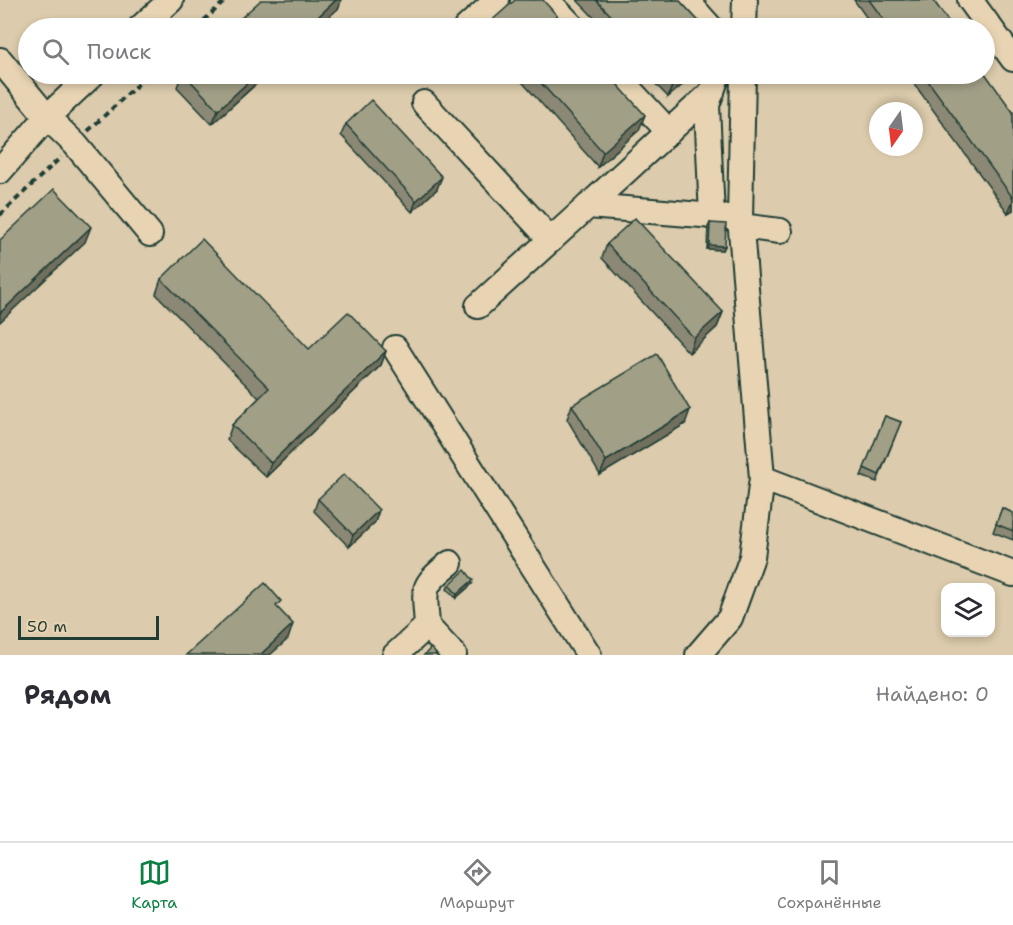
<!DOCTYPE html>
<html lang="ru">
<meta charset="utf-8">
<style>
:root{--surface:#fff;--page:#f2f2f3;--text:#2b2b33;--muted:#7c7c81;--line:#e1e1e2;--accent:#0b8043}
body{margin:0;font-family:"Shantell Sans",sans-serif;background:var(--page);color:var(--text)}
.controls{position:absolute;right:18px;bottom:18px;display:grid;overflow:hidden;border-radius:12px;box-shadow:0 3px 9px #0003}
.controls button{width:54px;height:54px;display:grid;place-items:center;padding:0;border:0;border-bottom:2px solid var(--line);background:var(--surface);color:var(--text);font:30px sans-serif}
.compass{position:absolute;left:869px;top:102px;width:54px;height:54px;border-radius:50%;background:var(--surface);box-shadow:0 3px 9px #0003;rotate:194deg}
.scale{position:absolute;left:18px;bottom:15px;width:141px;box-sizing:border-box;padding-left:6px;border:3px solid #1f3d34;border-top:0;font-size:16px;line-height:21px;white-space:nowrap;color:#1f3d34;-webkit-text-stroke:4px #e8d4b3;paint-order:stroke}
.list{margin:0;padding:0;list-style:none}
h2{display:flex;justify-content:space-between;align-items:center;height:78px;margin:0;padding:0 24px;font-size:26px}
h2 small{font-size:20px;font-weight:400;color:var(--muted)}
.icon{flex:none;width:33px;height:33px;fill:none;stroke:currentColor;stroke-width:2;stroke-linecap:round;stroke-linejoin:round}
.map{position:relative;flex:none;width:1013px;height:655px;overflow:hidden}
.search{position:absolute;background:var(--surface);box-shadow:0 3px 9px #0003;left:18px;right:18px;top:18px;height:66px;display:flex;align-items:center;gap:15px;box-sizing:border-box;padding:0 21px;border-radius:33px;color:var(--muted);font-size:22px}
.sheet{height:186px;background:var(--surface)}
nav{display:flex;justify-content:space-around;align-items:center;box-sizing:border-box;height:84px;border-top:2px solid var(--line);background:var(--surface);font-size:16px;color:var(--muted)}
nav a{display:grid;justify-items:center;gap:3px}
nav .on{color:var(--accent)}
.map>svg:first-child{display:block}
</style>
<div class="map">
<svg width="1013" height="655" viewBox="0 0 1013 655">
<rect width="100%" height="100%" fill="#dccbac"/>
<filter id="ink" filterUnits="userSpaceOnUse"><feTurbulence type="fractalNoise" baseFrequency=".0167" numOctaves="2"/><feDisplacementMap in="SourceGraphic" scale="12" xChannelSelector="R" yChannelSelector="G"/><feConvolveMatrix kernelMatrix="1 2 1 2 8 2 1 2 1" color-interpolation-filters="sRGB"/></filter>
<g filter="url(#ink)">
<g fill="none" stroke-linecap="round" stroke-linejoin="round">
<defs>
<g id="minor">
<polyline points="547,0 574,28"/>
<polyline points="686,0 711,28"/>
<polyline points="970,0 1013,59"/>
<polyline points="140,28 171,0"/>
<polyline points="466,28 497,0"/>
<polyline points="744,28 745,0"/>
<polyline points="0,60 47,117 75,144 150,234"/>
<polyline points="615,74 669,132"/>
<polyline points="424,103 551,240"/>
<polyline points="0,171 47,117 93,74"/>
<polyline points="588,206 712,92"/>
<polyline points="712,217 707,105 718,74"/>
<polyline points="741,226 780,231"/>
<polyline points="478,306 588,206 740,218"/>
<polyline points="395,348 589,655"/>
<polyline points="762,478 1013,574"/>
<path d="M427,626C425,588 419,588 450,563"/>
<polyline points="395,655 427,626 454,655"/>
<polyline points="698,655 730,618 752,557 762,478 740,218 743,74"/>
</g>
</defs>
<use href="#minor" stroke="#1f3d34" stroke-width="28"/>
<g stroke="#1f3d34" stroke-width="4" stroke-dasharray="6 4.5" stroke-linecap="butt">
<polyline points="196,28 226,0"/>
<polyline points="88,131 149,74"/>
<polyline points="0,215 61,157"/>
</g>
<use href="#minor" stroke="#e8d4b3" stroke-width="24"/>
</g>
<g fill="#8b8974" stroke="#1f3d34" stroke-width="1.5">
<polygon points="577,0 679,0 705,28 604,28"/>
<polygon points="854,0 933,0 953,28 874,28"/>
<polygon points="489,23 568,28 487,28"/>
<polygon points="182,74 267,74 212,124 177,87"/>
<polygon points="515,74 608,74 639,130 598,167"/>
<polygon points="646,74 695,74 668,97"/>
<polygon points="907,74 984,74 1013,112 1013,210 1008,213"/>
<polygon points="346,124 437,189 412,212 341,135"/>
<polygon points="710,223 725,246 723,250 707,249 708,227"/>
<polygon points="607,244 723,312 717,327 689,353 602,258"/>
<polygon points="161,279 309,349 386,351 381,365 266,477 227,440 232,425 259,398 156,294"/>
<polygon points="572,405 685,424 600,475 567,419"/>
<polygon points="885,416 901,422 877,482 861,476"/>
<polygon points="318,499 379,510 375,522 349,547 314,511"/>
<polygon points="1002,508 1013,513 1013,540 993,532"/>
<polygon points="472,584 456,598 447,589 449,585"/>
</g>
<g fill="#716f5e" stroke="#1f3d34" stroke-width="1.5">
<polygon points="336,0 341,0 339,8 316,28 306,28"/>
<polygon points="257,74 267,74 212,124 218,110"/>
<polygon points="684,74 695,74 668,97 673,83"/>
<polygon points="645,115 639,130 598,167 603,152"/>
<polygon points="442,177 437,189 412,212 416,201"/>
<polygon points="1013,200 1013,210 1008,213"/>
<polygon points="91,227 85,242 0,322 0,313"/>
<polygon points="709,245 725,246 723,250 707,249"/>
<polygon points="723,312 717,327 689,353 694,338"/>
<polygon points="386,351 381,365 266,477 271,463"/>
<polygon points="690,410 685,424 600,475 606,461"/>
<polygon points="379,510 375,522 349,547 353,535"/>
<polygon points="473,580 472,584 456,598 457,594"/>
<polygon points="293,624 288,639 270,655 260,655"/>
</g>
<g fill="#a29f87" stroke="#1f3d34" stroke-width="1.5">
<polygon points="261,0 336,0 306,28 230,28"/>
<polygon points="515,0 543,0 568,28 493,28 489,23"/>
<polygon points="596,0 679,0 705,28 623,28"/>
<polygon points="869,0 933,0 953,28 890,28"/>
<polygon points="984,72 1013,112 1013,198 923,74 984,74"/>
<polygon points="184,74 257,74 218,110"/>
<polygon points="533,74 608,74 645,115 603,152"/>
<polygon points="665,74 684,74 673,83"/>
<polygon points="371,100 442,177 416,201 346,124"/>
<polygon points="54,189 91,227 0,313 0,240"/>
<polygon points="635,218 723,312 694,338 607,244"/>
<polygon points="710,223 726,224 725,246 709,245"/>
<polygon points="202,239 309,349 348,312 386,351 271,463 232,425 269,388 161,279"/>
<polygon points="657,354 690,410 606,461 572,405"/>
<polygon points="885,416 901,422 879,475 864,468"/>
<polygon points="344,474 379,510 353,535 318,499"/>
<polygon points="1002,508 1013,513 1013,531 996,524"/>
<polygon points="465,570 473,580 457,594 449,585"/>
<polygon points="265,583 281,601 276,606 293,624 260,655 186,655"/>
<polygon points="431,648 437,655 424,655"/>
</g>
</g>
</svg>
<div class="controls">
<button><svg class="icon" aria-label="layers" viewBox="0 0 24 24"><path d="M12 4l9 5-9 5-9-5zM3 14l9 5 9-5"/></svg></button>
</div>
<svg class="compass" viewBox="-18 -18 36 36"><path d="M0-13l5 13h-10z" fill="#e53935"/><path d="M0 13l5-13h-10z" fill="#7c7c81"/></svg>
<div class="scale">50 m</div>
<div class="search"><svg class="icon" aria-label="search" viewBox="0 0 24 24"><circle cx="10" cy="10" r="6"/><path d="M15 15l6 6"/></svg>Поиск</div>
</div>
<section class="sheet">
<h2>Рядом<small>Найдено: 0</small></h2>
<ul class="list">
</ul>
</section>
<nav>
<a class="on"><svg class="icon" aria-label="map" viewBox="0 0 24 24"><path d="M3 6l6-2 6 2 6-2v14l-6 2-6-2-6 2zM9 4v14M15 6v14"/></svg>Карта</a>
<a><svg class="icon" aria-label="directions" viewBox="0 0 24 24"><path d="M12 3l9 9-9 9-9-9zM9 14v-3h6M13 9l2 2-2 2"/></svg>Маршрут</a>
<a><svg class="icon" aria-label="saved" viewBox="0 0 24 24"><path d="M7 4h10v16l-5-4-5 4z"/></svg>Сохранённые</a>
</nav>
